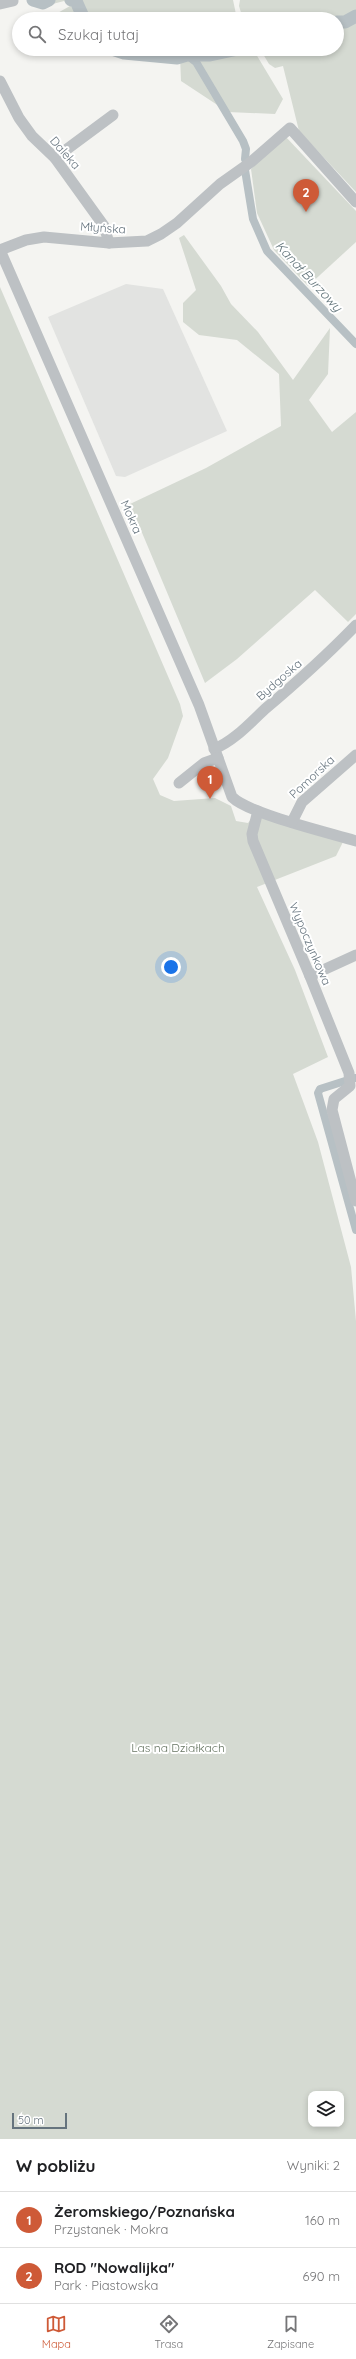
<!DOCTYPE html>
<html lang="pl">
<meta charset="utf-8">
<style>
:root{--surface:#fff;--page:#f2f2f2;--text:#202124;--muted:#757577;--line:#e0e0e0;--accent:#ce5a37}
body{margin:0;font-family:Quicksand,sans-serif;background:var(--page);color:var(--text)}
.controls{position:absolute;right:12px;bottom:12px;display:grid;overflow:hidden;border-radius:8px;box-shadow:0 2px 6px #0003}
.controls button{width:36px;height:36px;display:grid;place-items:center;padding:0;border:0;border-bottom:1px solid var(--line);background:var(--surface);color:var(--text);font:20px sans-serif}
.scale{position:absolute;left:12px;bottom:10px;width:55px;box-sizing:border-box;padding-left:4px;border:2px solid #66747e;border-top:0;font-size:11px;line-height:14px;white-space:nowrap;color:#66747e;-webkit-text-stroke:3px #fff;paint-order:stroke}
.you{position:absolute;left:171px;top:967px;width:14px;height:14px;margin:-10px;border:3px solid #fff;border-radius:50%;background:#1a73e8;box-shadow:0 0 0 6px #1a73e833}
.badge{display:grid;place-items:center;width:26px;height:26px;border-radius:50%;background:var(--accent);color:#fff;font-size:13px;font-weight:700}
.pin{position:absolute;translate:-50% -33px;filter:drop-shadow(0 1px 2px #0008)}
.pin::after{content:'';position:absolute;top:21px;width:14px;height:12px;background:inherit;clip-path:polygon(0 0,100% 0,50% 100%)}
.list{margin:0;padding:0;list-style:none}
h2{display:flex;justify-content:space-between;align-items:center;height:52px;margin:0;padding:0 16px;font-size:17px}
h2 small{font-size:13px;font-weight:400;color:var(--muted)}
.list li{display:grid;grid-template-columns:26px 1fr auto;gap:12px;align-items:center;box-sizing:border-box;height:56px;padding:0 16px;border-top:1px solid var(--line)}
.list b{display:block;font-size:15px;white-space:nowrap}
.list p{margin:0;font-size:13px;white-space:nowrap;color:var(--muted)}
.list em{font-size:13px;font-style:normal;color:var(--muted)}
.icon{flex:none;width:22px;height:22px;fill:none;stroke:currentColor;stroke-width:2;stroke-linecap:round;stroke-linejoin:round}
.map{position:relative;flex:none;width:356px;height:2139px;overflow:hidden}
.search{position:absolute;background:var(--surface);box-shadow:0 2px 6px #0003;left:12px;right:12px;top:12px;height:44px;display:flex;align-items:center;gap:10px;box-sizing:border-box;padding:0 14px;border-radius:22px;color:var(--muted);font-size:15px}
.sheet{height:164px;background:var(--surface)}
nav{display:flex;justify-content:space-around;align-items:center;box-sizing:border-box;height:56px;border-top:1px solid var(--line);background:var(--surface);font-size:11px;color:var(--muted)}
nav a{display:grid;justify-items:center;gap:2px}
nav .on{color:var(--accent)}
.map>svg:first-child{display:block}
</style>
<div class="map">
<svg width="356" height="2139" viewBox="0 0 356 2139">
<rect width="100%" height="100%" fill="#f4f4f1"/>
<polygon fill="#e2e3e1" points="126,284 163,289 227,431 125,477 116,476 48,317"/>
<g fill="#d5dad2" fill-rule="evenodd">
<polygon points="34,0 233,0 237,19 47,19 70,6 64,1 45,6 33,4"/>
<polygon points="240,0 356,0 356,192 299,131 283,66 275,68 269,64 260,49 337,49 337,19 243,19 239,6"/>
<polygon points="112,49 253,49 283,99 275,114 228,112 181,81 180,56 138,52 117,53"/>
<polygon points="285,136 356,211 356,242 308,286 274,250 257,213 251,169"/>
<polygon points="184,235 221,286 231,304 258,332 293,380 330,328 328,374 309,400 332,432 356,412 356,614 348,622 315,590 237,659 205,683 130,504 206,468 281,426 279,374 237,340 199,335 183,322 183,303 196,290 179,238"/>
<path d="M0,287L180,704L183,716L168,758L153,779L160,795L174,801L215,798L231,806L236,821L248,823L255,814L344,840L336,856L257,887L295,970L328,1057L293,1074L318,1142L351,1267L356,1321V2139H0ZM311,2094H341V2124H311Z"/>
</g>
<g fill="none" stroke-linecap="round" stroke-linejoin="round">
<g stroke="#b7c0c4" stroke-width="8">
<polyline points="187,55 196,62 243,141 246,149 245,159"/>
<polyline points="245,170 253,219 267,251 356,344"/>
<polyline points="355,1078 356,1078"/>
<polyline points="345,1081 320,1089 318,1093 356,1230"/>
</g>
<g stroke="#b7c0c4" stroke-width="13">
<polyline points="33,0 43,3 49,0"/>
<polyline points="71,0 76,1 84,19"/>
<polyline points="337,22 345,22 356,16"/>
<polyline points="112,49 124,53 177,58 187,55 210,55 238,49"/>
</g>
<g stroke="#bdc1c4" stroke-width="11">
<polyline points="0,4 13,1"/>
<polyline points="0,81 19,118 32,136 55,158 104,226 109,243"/>
<polyline points="55,158 113,115"/>
<path d="M0,250L199,705L232,797C249,814 330,833 356,841"/>
<polyline points="0,250 26,240 44,237 109,243 147,241 161,234 177,223 220,184 251,162 290,128 356,202"/>
<path d="M214,749C234,741 250,723 265,709C297,682 327,655 356,625"/>
<polyline points="179,783 204,763 218,758"/>
<polyline points="258,811 252,834 253,841 310,976 349,1073 350,1086 334,1099 332,1110 356,1201"/>
<polyline points="292,822 302,802 356,755"/>
<polyline points="310,976 356,955"/>
</g>
</g>
<g text-anchor="middle" stroke-width="4" stroke-linejoin="round" paint-order="stroke">
<g font-size="12" fill="#66747e" stroke="#fff">
<text transform="translate(65 153) rotate(49)" y="4">Daleka</text>
<text transform="translate(103 228) rotate(4)" y="4">Młyńska</text>
<text transform="translate(131 517) rotate(66)" y="4">Mokra</text>
<text transform="translate(279 680) rotate(-41)" y="4">Bydgoska</text>
<text transform="translate(312 777) rotate(-43)" y="4">Pomorska</text>
<text transform="translate(310 944) rotate(67)" y="4">Wypoczynkowa</text>
</g>
<g font-size="12" fill="#687664" stroke="#fff">
<text x="178" y="1752">Las na Działkach</text>
</g>
<g font-size="13" font-style="italic" fill="#63757b" stroke="#fff">
<text transform="translate(309 276) rotate(47)" y="5">Kanał Burzowy</text>
</g>
</g>
</svg>
<div class="controls">
<button><svg class="icon" aria-label="layers" viewBox="0 0 24 24"><path d="M12 4l9 5-9 5-9-5zM3 14l9 5 9-5"/></svg></button>
</div>
<div class="scale">50 m</div>
<div class="you"></div>
<div class="pin badge" style="left:210px;top:799px">1</div>
<div class="pin badge" style="left:306px;top:212px">2</div>
<div class="search"><svg class="icon" aria-label="search" viewBox="0 0 24 24"><circle cx="10" cy="10" r="6"/><path d="M15 15l6 6"/></svg>Szukaj tutaj</div>
</div>
<section class="sheet">
<h2>W pobliżu<small>Wyniki: 2</small></h2>
<ul class="list">
<li><span class="badge">1</span><div><b>Żeromskiego/Poznańska</b><p>Przystanek · Mokra</p></div><em>160 m</em></li>
<li><span class="badge">2</span><div><b>ROD &quot;Nowalijka&quot;</b><p>Park · Piastowska</p></div><em>690 m</em></li>
</ul>
</section>
<nav>
<a class="on"><svg class="icon" aria-label="map" viewBox="0 0 24 24"><path d="M3 6l6-2 6 2 6-2v14l-6 2-6-2-6 2zM9 4v14M15 6v14"/></svg>Mapa</a>
<a><svg class="icon" aria-label="directions" viewBox="0 0 24 24"><path d="M12 3l9 9-9 9-9-9zM9 14v-3h6M13 9l2 2-2 2"/></svg>Trasa</a>
<a><svg class="icon" aria-label="saved" viewBox="0 0 24 24"><path d="M7 4h10v16l-5-4-5 4z"/></svg>Zapisane</a>
</nav>
